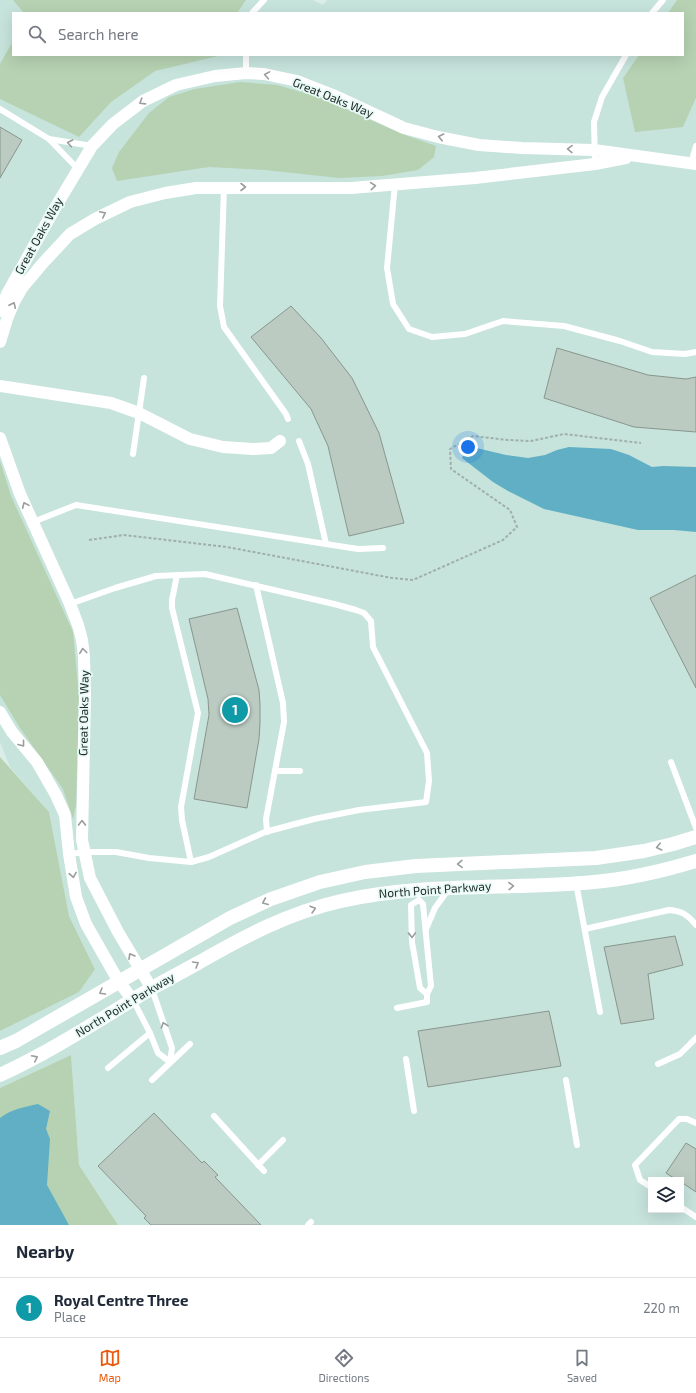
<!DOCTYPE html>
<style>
:root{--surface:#fff;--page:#f6f6f7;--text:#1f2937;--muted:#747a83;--line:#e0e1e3;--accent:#ea580c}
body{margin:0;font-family:"Exo 2",sans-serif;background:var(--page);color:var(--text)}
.controls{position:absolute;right:12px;bottom:12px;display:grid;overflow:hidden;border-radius:0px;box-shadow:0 4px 16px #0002}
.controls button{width:36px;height:36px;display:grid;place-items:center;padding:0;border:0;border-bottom:1px solid var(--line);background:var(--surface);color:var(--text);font:20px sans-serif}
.you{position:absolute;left:468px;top:447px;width:14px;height:14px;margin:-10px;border:3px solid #fff;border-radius:50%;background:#1a73e8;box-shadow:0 0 0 6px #1a73e833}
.badge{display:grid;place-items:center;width:26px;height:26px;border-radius:50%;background:var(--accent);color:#fff;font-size:13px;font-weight:700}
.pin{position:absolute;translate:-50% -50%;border:2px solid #fff;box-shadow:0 1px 4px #0006}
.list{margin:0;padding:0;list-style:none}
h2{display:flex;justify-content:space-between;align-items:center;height:52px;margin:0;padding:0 16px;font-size:17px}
h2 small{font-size:13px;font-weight:400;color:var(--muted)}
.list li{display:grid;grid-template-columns:26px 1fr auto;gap:12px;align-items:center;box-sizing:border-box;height:60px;padding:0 16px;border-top:1px solid var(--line)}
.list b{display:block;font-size:15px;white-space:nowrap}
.list p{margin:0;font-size:13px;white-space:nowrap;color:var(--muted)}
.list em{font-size:13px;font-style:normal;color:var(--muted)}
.icon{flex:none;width:22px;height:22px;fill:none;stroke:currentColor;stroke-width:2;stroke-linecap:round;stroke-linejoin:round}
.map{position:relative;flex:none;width:696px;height:1225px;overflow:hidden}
.search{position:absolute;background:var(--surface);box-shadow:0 4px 16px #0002;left:12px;right:12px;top:12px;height:44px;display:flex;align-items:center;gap:10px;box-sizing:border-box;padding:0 14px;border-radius:0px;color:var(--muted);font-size:15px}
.sheet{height:112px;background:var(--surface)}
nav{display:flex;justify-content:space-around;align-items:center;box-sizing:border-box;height:56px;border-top:1px solid var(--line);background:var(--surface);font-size:11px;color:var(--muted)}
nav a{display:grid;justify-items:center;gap:2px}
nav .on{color:var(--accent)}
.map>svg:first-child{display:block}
</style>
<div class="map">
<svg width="696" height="1225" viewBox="0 0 696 1225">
<rect width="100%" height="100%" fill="#daede8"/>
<path fill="#c6e3dc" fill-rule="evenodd" d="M0,0H313L323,5L327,0H677L668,13H13V55H639L623,78L683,127L696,98V1225H118L79,1165L71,1055L0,1088V1031L79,992L95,968L69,916L49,812L10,767L0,742ZM651,1180H681V1210H651Z"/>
<g fill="#b6d2b2">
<polygon points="13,0 246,0 237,13 24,13"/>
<polygon points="677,0 696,0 696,98 683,127 635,132 623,78 639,55 683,55 683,13 668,13"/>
<polygon points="13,41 13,55 222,55 155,71 111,102 79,137 0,99 0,64"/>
<polygon points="240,82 277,85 318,97 405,135 436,146 434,157 418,170 382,176 339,178 265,170 209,167 117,181 112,168 119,152 149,113 169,97 195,89"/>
<polygon points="0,461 11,496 73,632 79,697 76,805 73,819 63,789 20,728 0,695"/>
<polygon points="0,757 49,812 69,916 95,969 79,992 0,1031"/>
<polygon points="71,1055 79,1165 118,1225 0,1225 0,1088"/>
</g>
<g fill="#60afc5">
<polygon points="468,446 506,455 528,458 545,455 557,450 569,447 611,449 629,455 652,467 663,466 696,467 696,532 674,530 638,530 544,509 508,491 493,482 462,458"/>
<path d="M38,1104L50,1111L46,1129L50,1139L47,1185L69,1225H0V1118C11,1109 25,1107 38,1104Z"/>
</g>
<g fill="#bbcbc2" stroke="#88978e">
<polygon points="0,127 22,140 0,178"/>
<polygon points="291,306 321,338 352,378 379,433 404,523 349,536 328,446 311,409 251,337"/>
<polygon points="557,348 648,375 686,379 696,377 696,432 634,427 544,398"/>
<polygon points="696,575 696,688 650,598"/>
<polygon points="237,608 259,690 260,705 260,723 259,739 247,808 194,799 209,715 208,699 189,619"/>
<polygon points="675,936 683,965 648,974 654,1019 621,1024 604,947"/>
<polygon points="549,1011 561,1066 428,1087 418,1031"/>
<polygon points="154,1113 202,1163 204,1161 218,1175 215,1177 261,1225 151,1225 144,1218 146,1216 98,1166"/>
<polygon points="686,1143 696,1149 696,1192 681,1182 681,1180 677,1180 666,1173"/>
</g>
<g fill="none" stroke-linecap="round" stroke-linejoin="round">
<polyline stroke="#a0afab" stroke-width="2" stroke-dasharray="3 2" stroke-linecap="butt" points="89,540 124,535 227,547 392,578 413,580 503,540 517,527 510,510 451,469 450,449 473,436 508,440 531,441 564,434 641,443"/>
<g stroke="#fff" stroke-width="6">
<polyline points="252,13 264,0"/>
<polyline points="652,13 663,0"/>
<polyline points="246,73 246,55"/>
<polyline points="0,109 49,139 78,169"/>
<polyline points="49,139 92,146"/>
<polyline points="691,163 696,146"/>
<polyline points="595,164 594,122 602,97 626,55"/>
<polyline points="395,184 387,268 393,304 409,329 432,337 465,334 503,321 564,326 620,341 652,352 685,354 696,352"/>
<polyline points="224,187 220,306 224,327 286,414 288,419"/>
<polyline points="299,441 308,464 326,544"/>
<polyline points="133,454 144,378"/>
<polyline points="33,522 76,505 358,549 383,548"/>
<polyline points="177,575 172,600 172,608 198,713 181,807 182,820 191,862"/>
<polyline points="256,585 283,703 284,722 266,819 267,832"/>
<polyline points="671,762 696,828"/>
<polyline points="275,771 300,771"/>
<polyline points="69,854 86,852 116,852 149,858 191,862 209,857 265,832 314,819 359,810 426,802 429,781 427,753 373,647 371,621 364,613 356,610 334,604 205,574 156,576 115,588 70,604"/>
<polyline points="576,883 600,1012"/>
<polyline points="419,900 411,905 412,942 420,988 427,994"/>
<polyline points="426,929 435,908 448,890"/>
<path d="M585,929L669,910C682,911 688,915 696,925"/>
<polyline points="152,989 172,1048 170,1062"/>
<polyline points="133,1000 150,1033 158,1053 170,1062"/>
<polyline points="397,1008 427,1002 427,994 431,986 423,904 419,900"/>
<polyline points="406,1059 414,1111"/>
<polyline points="658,1064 680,1054 696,1038"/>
<polyline points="108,1068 150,1033"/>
<polyline points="152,1080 190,1044"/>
<polyline points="566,1080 577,1145"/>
<polyline points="214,1116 264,1171"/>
<polyline points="258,1165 283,1140"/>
<polyline points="651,1187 640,1180 635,1165 679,1119 687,1119 696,1123"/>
<polyline points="681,1207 696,1217"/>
<polyline points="308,1225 311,1222"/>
</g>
<g stroke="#fff" stroke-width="12">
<polyline points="0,311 7,294 55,208 92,146 113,124 143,101 176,85 215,76 246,73 264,74 297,81 333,95 404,128 438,137 479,145 522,148 594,150 696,164"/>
<polyline points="0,342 7,319 14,302 22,288 43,263 70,234 95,219 130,202 165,193 196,188 351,188 475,178 595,164 626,158"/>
<polyline points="0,386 111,403 139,413 190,439 223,447 253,449 271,448 280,441"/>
<polyline points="0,438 20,494 70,604 78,625 82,640 84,657 85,696 82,840 90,878 118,932 152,989"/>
<polyline points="0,712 12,732 37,762 56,795 65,815 69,854 76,897 86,924 119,982 133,1000"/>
</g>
<g stroke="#fff" stroke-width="14">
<polyline points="0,1048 16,1041 230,918 271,899 320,882 365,872 416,866 596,858 644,851 673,844 696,837"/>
<path d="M0,1075C54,1050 102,1018 152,988C167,980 183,971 198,963C245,936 288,913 341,901C424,882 510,890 594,882C629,879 663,871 696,861"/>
</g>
</g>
<defs><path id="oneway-chevron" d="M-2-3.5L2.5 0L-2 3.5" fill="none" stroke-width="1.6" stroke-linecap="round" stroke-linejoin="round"/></defs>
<g stroke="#9a9d9c">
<use href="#oneway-chevron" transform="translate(267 75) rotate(-170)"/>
<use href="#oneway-chevron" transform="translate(142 102) rotate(148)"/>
<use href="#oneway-chevron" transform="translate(441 137) rotate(-167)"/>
<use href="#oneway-chevron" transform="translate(70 143) rotate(-169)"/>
<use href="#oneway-chevron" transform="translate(570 149) rotate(-179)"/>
<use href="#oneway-chevron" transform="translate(373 186) rotate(-5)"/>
<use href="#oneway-chevron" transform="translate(243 187)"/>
<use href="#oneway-chevron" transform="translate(103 214) rotate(-27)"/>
<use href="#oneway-chevron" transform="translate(13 305) rotate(-65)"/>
<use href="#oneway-chevron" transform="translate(25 505) rotate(-114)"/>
<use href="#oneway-chevron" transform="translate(83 651) rotate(-97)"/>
<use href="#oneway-chevron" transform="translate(22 744) rotate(52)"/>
<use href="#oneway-chevron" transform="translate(82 823) rotate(-89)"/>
<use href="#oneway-chevron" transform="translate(659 847) rotate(167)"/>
<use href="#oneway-chevron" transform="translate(460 864) rotate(178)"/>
<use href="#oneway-chevron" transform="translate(73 875) rotate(80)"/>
<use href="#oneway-chevron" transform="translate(511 886) rotate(-2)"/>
<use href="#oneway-chevron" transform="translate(265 902) rotate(157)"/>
<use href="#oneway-chevron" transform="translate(313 909) rotate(-16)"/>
<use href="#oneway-chevron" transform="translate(412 935) rotate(88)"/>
<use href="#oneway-chevron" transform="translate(131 956) rotate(-120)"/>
<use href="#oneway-chevron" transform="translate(196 964) rotate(-30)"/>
<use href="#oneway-chevron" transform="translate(102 992) rotate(150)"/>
<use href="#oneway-chevron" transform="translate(164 1025) rotate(-109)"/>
<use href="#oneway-chevron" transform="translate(35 1058) rotate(-27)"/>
</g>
<g text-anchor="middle" stroke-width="3.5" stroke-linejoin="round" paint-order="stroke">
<g font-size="12" fill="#1f2624" stroke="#e7faf6">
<text transform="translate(333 98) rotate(22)" y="4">Great Oaks Way</text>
<text transform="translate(39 236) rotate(-61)" y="4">Great Oaks Way</text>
<text transform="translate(84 713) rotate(-89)" y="4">Great Oaks Way</text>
<text transform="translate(435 890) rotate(-4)" y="4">North Point Parkway</text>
<text transform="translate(125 1005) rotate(-31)" y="4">North Point Parkway</text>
</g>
</g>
</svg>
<div class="controls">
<button><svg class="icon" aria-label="layers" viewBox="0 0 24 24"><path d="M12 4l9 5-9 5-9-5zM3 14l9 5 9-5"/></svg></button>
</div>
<div class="you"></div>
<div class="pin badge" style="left:235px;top:710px;background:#0f9aa8">1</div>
<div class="search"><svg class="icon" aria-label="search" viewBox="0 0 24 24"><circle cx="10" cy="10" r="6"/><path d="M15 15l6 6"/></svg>Search here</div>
</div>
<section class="sheet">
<h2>Nearby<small></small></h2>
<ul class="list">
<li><span class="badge" style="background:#0f9aa8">1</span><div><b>Royal Centre Three</b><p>Place</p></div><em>220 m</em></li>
</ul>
</section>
<nav>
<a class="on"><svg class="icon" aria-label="map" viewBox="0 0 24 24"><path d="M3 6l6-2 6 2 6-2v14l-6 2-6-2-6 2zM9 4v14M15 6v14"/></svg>Map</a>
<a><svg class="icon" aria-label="directions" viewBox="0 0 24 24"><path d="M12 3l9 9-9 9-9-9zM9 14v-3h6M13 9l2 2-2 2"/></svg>Directions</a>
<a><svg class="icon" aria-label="saved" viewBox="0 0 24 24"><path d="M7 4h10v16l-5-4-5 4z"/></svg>Saved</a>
</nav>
